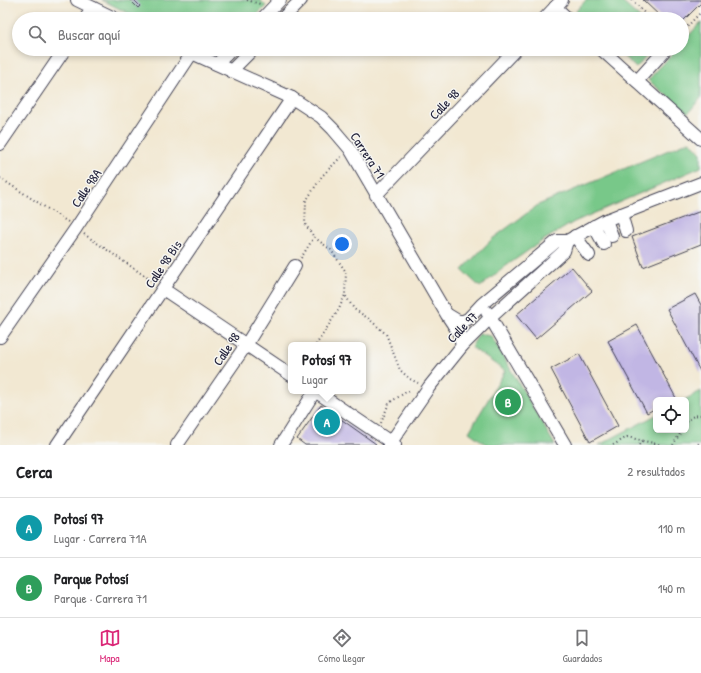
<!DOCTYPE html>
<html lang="es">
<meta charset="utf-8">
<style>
:root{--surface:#fff;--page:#f6f6f6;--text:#202124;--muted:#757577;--line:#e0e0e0;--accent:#db2777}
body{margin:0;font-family:"Patrick Hand",sans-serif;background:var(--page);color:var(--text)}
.controls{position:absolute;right:12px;bottom:12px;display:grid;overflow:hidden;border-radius:6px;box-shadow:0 2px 6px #0003}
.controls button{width:36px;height:36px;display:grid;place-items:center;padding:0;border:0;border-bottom:1px solid var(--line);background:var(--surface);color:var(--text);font:20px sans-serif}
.you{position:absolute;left:342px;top:244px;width:14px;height:14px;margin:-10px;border:3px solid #fff;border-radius:50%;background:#1a73e8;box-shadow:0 0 0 6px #1a73e833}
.badge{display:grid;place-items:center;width:26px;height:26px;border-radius:50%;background:var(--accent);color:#fff;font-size:13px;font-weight:700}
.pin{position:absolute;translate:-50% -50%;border:2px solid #fff;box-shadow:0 1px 4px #0006}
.popup{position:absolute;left:288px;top:342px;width:78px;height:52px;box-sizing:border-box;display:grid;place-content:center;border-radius:6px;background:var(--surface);filter:drop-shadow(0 1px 3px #0005);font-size:13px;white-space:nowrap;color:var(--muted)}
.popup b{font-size:15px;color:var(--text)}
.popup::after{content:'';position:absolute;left:50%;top:100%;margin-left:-8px;border:8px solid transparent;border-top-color:var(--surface)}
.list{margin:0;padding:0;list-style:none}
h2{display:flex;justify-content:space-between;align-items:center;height:52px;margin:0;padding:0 16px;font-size:17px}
h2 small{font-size:13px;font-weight:400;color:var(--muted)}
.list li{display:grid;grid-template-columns:26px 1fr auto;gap:12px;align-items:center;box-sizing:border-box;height:60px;padding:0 16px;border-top:1px solid var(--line)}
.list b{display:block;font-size:15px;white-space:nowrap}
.list p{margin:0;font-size:13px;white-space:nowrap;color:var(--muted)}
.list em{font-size:13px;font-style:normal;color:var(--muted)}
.icon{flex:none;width:22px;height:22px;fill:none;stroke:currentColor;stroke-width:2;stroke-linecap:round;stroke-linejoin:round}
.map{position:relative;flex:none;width:701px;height:445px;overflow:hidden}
.search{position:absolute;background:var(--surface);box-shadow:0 2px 6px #0003;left:12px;right:12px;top:12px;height:44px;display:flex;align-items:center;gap:10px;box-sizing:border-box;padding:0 14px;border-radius:22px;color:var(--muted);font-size:15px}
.sheet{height:172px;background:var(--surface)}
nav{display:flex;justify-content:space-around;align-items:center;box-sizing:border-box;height:56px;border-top:1px solid var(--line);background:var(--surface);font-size:11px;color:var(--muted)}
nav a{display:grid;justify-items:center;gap:2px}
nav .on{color:var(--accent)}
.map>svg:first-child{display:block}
</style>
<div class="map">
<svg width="701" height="445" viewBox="0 0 701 445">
<rect width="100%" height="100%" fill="#f6f6f2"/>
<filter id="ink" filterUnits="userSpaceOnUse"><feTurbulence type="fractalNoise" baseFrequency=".025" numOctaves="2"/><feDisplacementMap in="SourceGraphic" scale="8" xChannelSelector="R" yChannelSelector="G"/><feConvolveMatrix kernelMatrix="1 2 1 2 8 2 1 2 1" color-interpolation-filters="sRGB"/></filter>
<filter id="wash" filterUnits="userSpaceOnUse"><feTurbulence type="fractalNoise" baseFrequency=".012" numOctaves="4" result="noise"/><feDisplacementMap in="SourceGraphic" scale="16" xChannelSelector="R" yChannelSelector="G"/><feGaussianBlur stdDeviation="0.9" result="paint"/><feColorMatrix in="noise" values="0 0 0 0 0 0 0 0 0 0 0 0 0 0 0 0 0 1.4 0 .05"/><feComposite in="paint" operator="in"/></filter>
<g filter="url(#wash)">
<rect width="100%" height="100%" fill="#f2e8d2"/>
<g fill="#78c889" stroke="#4d7562">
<polygon points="102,0 260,0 266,6 253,19 140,19"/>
<polygon points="586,0 620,0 641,19 584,19 576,11"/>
<polygon points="701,22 701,98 688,113 648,80 677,49 682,49 682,43"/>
<polygon points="199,49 223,49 215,57"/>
<polygon points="616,49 653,49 636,68"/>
<polygon points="690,141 701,153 701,167 574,222 539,243 506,266 480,287 462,270 492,239 538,205"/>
<polygon points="479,334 491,336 555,445 487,445 469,432 505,371 471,347"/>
<polygon points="701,391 701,445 599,445 656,415 656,430 686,430 686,400 684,400"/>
</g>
<g id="blocks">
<g fill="#c1b6e4">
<polygon points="130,0 134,0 140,6 138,8"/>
<polygon points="643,0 701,0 701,3 682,22 682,19 663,19"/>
<polygon points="701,211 701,244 643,267 632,237"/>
<polygon points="572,267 592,291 536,339 516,315"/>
<polygon points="695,294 701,305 701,373 667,309"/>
<polygon points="637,325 676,398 671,400 656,400 656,408 647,413 608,341"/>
<polygon points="579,354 618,426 590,442 551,369"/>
<polygon points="321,405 376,444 375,445 305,445 297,439"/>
</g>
</g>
</g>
<g filter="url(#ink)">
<use href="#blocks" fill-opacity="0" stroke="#414052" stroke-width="1"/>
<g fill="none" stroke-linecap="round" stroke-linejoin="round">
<defs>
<g id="minor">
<polyline points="77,0 116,19"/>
<polyline points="555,7 568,19"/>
<polyline points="85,19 93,8"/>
<polyline points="262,19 280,0"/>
<polyline points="282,19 301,0"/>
<polyline points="544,19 562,0"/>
<polyline points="183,49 292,98 321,117 333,129 350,149 447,315 459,333 462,346"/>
<polyline points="601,49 701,139"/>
<polyline points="217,64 232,49"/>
<polyline points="231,71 253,49"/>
<polyline points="637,81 666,49"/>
<polyline points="0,144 65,49"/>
<polyline points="376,195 516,49"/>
<polyline points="621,214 626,231"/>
<polyline points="606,220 612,236"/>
<polyline points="594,226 604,244"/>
<polyline points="575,236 589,255"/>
<polyline points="163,289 291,375"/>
<polyline points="487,312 565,445"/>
<polyline points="448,315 458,321 463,321 468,319 482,304 557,241 567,241 606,220 701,183"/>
<polyline points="0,337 76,228 192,53"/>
<polyline points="315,391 395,445"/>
<polyline points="57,445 292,98"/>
<polyline points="177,445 246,345 295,266"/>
<polyline points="281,445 315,391"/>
<polyline points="389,445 429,387 462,346 490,318 564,251 567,241"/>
</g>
</defs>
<use href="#minor" stroke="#414052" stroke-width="14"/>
<g stroke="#414052" stroke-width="2" stroke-dasharray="1 3" stroke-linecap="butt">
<polyline points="247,0 260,4"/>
<polyline points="632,0 650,19"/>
<polyline points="682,32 701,12"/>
<polyline points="341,157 322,176 306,201 305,224 314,237 331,250 346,272 345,295 354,309 369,319 386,334 400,370 410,379 418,383"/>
<polyline points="0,178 68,222"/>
<polyline points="84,234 155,283"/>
<polyline points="301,258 314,237"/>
<polyline points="316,345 339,309 345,295"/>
<path d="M686,422C690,417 695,415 701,415"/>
<polyline points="381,423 389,403 406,392 412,391"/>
<polyline points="613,445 627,437 662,445"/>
<polyline points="639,445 643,440"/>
<polyline points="673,445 682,430"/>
<polyline points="694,445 701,443"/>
</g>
<use href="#minor" stroke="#fff" stroke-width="12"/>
</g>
</g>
<g text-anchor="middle" stroke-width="3" stroke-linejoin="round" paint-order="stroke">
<g font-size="13" fill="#22223b" stroke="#f6f6f2">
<text transform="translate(444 104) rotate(-46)" y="5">Calle 98</text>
<text transform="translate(368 155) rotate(57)" y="5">Carrera 71</text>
<text transform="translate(86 188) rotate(-56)" y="5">Calle 98A</text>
<text transform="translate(163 264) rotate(-56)" y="5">Calle 98 Bis</text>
<text transform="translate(462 327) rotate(-46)" y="5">Calle 97</text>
<text transform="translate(226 349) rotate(-56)" y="5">Calle 98</text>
</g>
</g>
</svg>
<div class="controls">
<button><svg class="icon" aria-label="locate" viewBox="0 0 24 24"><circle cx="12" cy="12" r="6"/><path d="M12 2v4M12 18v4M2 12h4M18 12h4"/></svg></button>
</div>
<div class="you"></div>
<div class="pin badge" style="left:327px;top:422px;background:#0f9aa8">A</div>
<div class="popup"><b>Potosí 97</b>Lugar</div>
<div class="pin badge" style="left:508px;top:402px;background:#2e9e5b">B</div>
<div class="search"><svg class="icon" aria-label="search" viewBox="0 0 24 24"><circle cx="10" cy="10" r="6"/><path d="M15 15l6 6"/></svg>Buscar aquí</div>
</div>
<section class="sheet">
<h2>Cerca<small>2 resultados</small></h2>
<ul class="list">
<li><span class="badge" style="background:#0f9aa8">A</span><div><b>Potosí 97</b><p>Lugar · Carrera 71A</p></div><em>110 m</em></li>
<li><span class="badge" style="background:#2e9e5b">B</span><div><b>Parque Potosí</b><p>Parque · Carrera 71</p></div><em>140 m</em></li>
</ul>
</section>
<nav>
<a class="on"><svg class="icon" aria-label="map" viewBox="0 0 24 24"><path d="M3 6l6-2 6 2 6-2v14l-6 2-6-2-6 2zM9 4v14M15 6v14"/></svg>Mapa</a>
<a><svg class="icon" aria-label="directions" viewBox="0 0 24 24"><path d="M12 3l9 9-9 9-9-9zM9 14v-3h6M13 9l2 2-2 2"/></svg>Cómo llegar</a>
<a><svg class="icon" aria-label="saved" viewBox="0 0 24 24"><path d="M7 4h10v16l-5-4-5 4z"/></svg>Guardados</a>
</nav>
